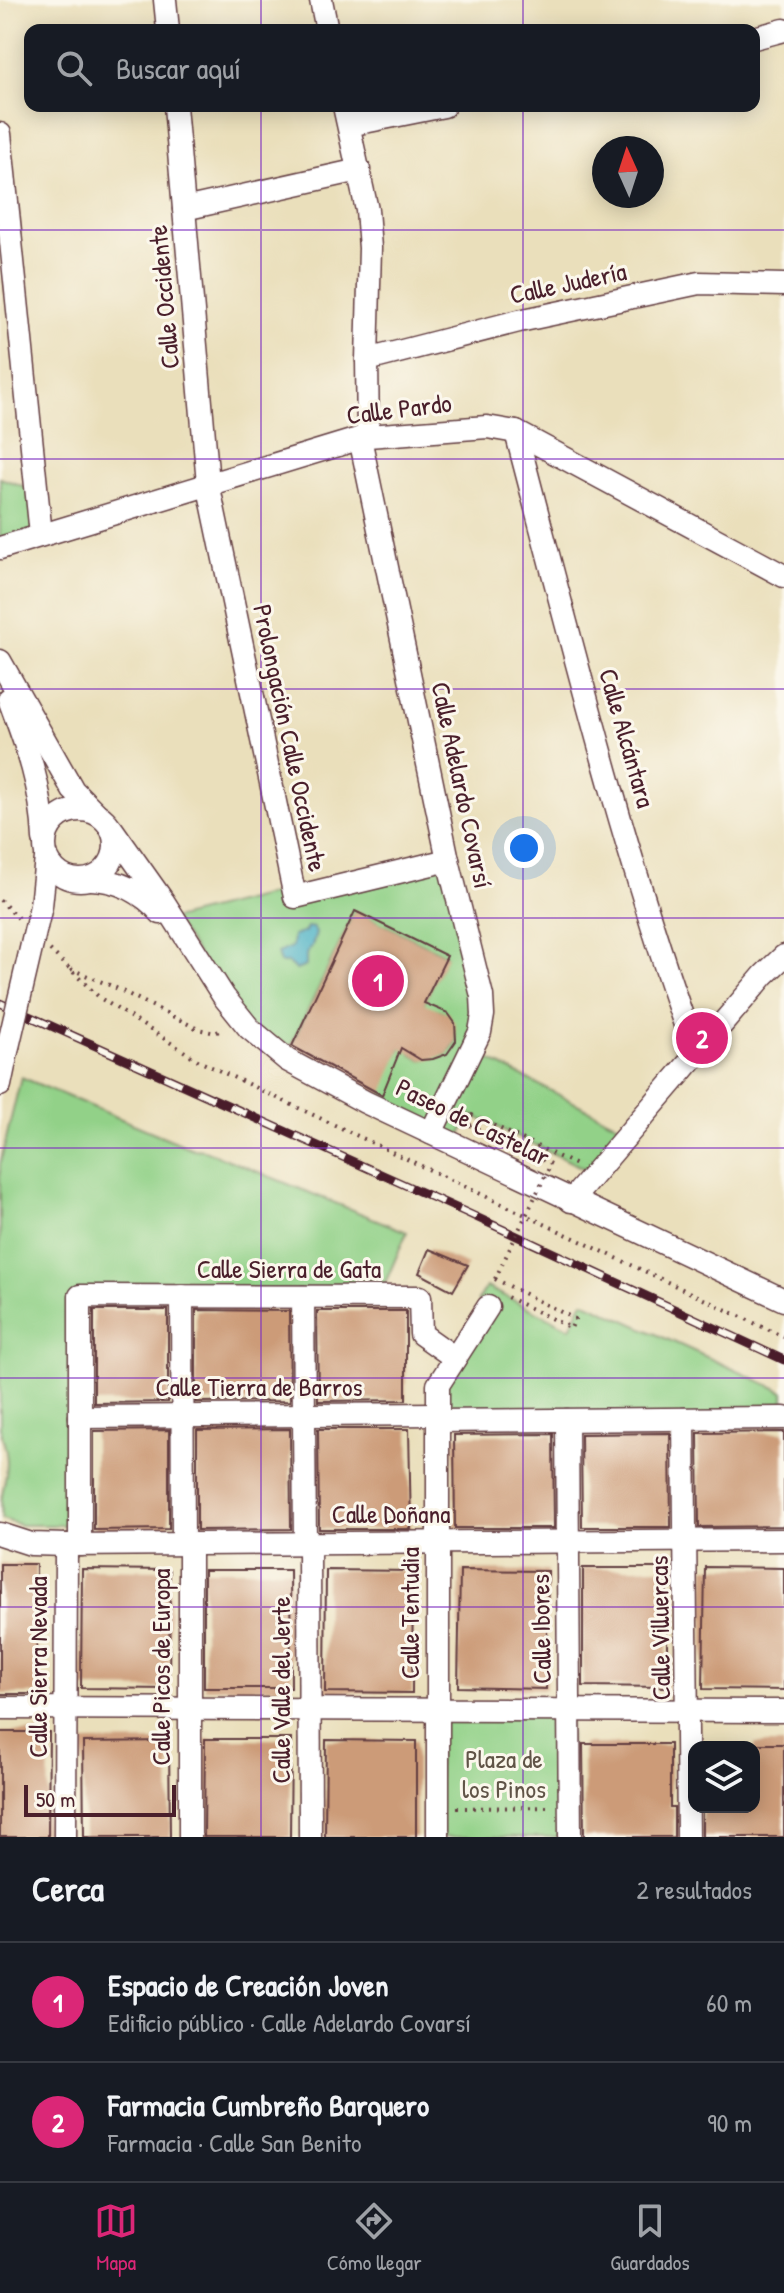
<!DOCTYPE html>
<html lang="es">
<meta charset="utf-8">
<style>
:root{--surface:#171b24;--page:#20242c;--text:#f1f3f6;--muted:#9ea1a6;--line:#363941;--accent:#db2777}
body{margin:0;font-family:"Patrick Hand",sans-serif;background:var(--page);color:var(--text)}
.controls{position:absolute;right:24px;bottom:24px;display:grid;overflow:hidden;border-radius:16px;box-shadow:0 4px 20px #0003}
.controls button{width:72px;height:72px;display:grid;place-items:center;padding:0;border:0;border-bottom:2px solid var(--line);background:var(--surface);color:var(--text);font:40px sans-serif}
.compass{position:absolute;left:592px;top:136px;width:72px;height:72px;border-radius:50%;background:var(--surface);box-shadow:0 4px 20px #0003;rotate:357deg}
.scale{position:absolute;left:24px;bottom:20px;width:152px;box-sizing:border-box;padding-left:8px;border:4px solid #4a1f2b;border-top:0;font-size:22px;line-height:28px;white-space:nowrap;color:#4a1f2b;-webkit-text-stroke:6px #fbf7ec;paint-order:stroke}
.you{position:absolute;left:524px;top:848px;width:28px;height:28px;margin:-20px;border:6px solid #fff;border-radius:50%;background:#1a73e8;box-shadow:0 0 0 12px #1a73e833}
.badge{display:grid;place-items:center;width:52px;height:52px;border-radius:50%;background:var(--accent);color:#fff;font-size:26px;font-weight:700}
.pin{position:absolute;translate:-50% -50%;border:4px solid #fff;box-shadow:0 2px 8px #0006}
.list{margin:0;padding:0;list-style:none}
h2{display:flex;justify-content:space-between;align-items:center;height:104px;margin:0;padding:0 32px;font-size:34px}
h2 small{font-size:26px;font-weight:400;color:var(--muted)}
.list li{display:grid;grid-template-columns:52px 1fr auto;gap:24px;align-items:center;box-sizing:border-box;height:120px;padding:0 32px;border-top:2px solid var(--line)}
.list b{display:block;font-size:30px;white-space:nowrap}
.list p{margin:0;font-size:26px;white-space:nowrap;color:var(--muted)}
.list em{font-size:26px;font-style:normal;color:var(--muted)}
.icon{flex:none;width:44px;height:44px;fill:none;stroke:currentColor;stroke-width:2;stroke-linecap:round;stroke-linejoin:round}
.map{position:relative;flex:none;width:784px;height:1837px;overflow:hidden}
.search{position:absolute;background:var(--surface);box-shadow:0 4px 20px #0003;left:24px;right:24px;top:24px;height:88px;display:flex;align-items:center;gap:20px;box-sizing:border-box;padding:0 28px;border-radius:16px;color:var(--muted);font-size:30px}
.sheet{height:344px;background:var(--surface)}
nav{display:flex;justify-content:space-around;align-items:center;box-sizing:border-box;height:112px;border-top:2px solid var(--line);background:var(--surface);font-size:22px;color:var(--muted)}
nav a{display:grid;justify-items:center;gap:4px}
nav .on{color:var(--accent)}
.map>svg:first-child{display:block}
</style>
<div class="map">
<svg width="784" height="1837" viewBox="0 0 784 1837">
<rect width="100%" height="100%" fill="#fbf7ec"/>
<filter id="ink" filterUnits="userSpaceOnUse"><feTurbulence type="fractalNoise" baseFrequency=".0125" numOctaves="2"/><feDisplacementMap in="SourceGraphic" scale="16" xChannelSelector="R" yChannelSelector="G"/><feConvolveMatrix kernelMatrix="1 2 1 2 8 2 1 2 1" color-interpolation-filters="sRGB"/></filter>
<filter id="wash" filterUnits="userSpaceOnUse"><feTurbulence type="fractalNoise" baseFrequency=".006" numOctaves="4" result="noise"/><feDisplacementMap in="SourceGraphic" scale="32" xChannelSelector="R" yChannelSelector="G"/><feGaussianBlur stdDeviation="1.8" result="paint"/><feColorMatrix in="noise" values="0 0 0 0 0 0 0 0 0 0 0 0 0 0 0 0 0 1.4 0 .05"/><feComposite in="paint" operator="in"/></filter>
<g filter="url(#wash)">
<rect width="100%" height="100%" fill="#eadfbb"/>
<g fill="#92d188" stroke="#6e785a" stroke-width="2">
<polygon points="0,478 37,491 41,535 0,548"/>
<path d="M448,861L482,996L472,1051L631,1131L594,1173L472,1115L455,1145L374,1105L404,1041L411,1054L421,1060L447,1054L456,1042C454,1019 447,1005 421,1009L446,955L355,911L291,1046L249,1028L173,919L293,889Z"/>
<path d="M21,1077L193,1149L204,1150L407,1232L383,1288L80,1296L77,1525H20L2,1519C0,1497 3,1492 6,1474C9,1458 4,1442 0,1428V1164Z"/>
<polygon points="486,1287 570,1328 583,1301 784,1392 784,1418 438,1421 438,1385 488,1307 478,1301"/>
<rect x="438" y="1710" width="132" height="127"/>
</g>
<polygon fill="#46b0c4" stroke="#486878" stroke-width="2" points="307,927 313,928 316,933 312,946 306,954 306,966 296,970 288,963 280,963 277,953 292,947 293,936 305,932"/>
<g id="blocks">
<g fill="#cc9b78">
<polygon points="355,911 447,956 424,1003 448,1013 455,1023 456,1041 447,1054 433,1059 421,1060 401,1048 382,1095 292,1046"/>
<polygon points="429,1249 468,1265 453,1291 419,1273"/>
<polygon points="94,1310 168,1310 168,1402 94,1403"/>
<polygon points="196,1310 289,1311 290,1401 196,1402"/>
<polygon points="317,1311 406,1311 406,1400 318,1401"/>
<polygon points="290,1429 291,1529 197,1530 197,1430"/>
<polygon points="318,1429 409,1429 411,1529 319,1529"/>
<polygon points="169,1430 169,1529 94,1530 94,1431"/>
<polygon points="784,1432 784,1526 699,1527 698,1433"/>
<polygon points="670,1433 671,1527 582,1527 581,1434"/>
<polygon points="553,1434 554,1528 455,1528 454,1435"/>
<polygon points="0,1564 36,1564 37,1694 0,1694"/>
<polygon points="705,1567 784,1568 784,1690 703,1689"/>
<polygon points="583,1568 667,1568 667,1687 583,1686"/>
<polygon points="82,1569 170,1570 169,1689 81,1688"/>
<polygon points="204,1570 290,1570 291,1688 204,1688"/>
<polygon points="326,1570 413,1571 412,1693 325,1692"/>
<polygon points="460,1570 548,1571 546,1689 458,1687"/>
<polygon points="0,1732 49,1732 48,1837 0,1837"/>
<polygon points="205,1739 291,1739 290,1837 204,1837"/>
<polygon points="326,1740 416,1741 416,1837 325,1837"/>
<polygon points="169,1741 170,1837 84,1837 83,1742"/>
<polygon points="583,1744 670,1744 670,1807 674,1807 674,1837 584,1837"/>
<polygon points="754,1744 784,1744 784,1837 702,1837 702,1807 754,1807"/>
</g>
</g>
</g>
<g filter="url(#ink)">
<use href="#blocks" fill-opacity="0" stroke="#623c41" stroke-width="2"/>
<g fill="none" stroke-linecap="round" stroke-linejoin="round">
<defs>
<g id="minor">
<polyline points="165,0 168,30"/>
<polyline points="321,0 327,30"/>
<polyline points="754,38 784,30"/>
<polyline points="175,106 208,483 295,897 448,860"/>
<polyline points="344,106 367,210 370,248 367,360 368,436"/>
<polyline points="349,125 444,106"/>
<polyline points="0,134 41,535"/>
<polyline points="184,209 359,170"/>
<polyline points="367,360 519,321 699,283 784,285"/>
<path d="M516,432C571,641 623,852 696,1056"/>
<polyline points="360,438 448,860 482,996 483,1015 480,1032 431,1133"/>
<polyline points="0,548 368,436 487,427 516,432 784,576"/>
<polyline points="0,661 73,790 95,812"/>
<path d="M9,699C27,747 42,787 44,839"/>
<circle cx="80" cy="845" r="35"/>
<polyline points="112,829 163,901 224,997 249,1028 287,1060 365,1102 784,1300"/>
<path d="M91,879C120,880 142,892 161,913"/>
<polyline points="41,906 46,858"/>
<polyline points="0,1085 8,1047"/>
<polyline points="571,1201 764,975 784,956"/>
<polyline points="182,1296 183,1544"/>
<polyline points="303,1297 305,1543"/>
<polyline points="80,1417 438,1414"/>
<polyline points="684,1419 688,1837"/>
<polyline points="567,1420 570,1837"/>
<polyline points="438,1421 784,1418"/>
<polyline points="0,1534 31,1544 66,1545 784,1540"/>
<polyline points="309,1543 310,1837"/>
<polyline points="80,1545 80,1296 420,1297 421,1334 455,1358"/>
<polyline points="0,1708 784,1711"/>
<polyline points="65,1837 66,1545"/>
<polyline points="190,1837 190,1544"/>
<polyline points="438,1837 438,1385 488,1307"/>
</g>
</defs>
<use href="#minor" stroke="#623c41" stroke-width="25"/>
<g stroke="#623c41" stroke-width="4" stroke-dasharray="2 6" stroke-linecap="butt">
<polyline points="0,900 18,918"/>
<polyline points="50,950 100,998 201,1062 784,1337"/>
<polyline points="71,969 114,987 198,1029 215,1033 223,1029"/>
<polyline points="551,1164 466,1123 472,1115 578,1166"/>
<polyline points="495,1279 575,1319 571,1328 507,1297"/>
<polyline points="457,1808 552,1807"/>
</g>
<use href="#minor" stroke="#fff" stroke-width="22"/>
<defs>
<polyline id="rail" points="0,1003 463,1211 784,1360"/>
</defs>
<use href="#rail" stroke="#4a1f2b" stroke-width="9"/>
<use href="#rail" stroke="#fbf7ec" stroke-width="6" stroke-dasharray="18" stroke-linecap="butt"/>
<defs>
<polyline id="minor-bridge" points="8,1047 41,906"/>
</defs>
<use href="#minor-bridge" stroke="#623c41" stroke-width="25" stroke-linecap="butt"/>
<polyline stroke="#623c41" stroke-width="4" stroke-dasharray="2 6" stroke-linecap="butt" points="495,1279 551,1164"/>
<use href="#minor-bridge" stroke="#fff" stroke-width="22"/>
</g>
</g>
<path fill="none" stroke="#7b2cbf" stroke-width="2" stroke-opacity="0.55" d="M261,0V30M523,0V30M261,106V1837M523,106V1837M0,230H784M0,459H784M0,689H784M0,918H784M0,1148H784M0,1378H784M0,1607H784"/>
<g text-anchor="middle" stroke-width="6" stroke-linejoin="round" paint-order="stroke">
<g font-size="26" fill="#4a1f2b" stroke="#fbf7ec">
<text transform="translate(568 283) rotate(-12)" y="9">Calle Judería</text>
<text transform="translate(164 297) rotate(-95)" y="9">Calle Occidente</text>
<text transform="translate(399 409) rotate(-7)" y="9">Calle Pardo</text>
<text transform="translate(290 738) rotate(78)" y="9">Prolongación Calle Occidente</text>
<text transform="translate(627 738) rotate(74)" y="9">Calle Alcántara</text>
<text transform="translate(462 785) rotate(78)" y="9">Calle Adelardo Covarsí</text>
<text transform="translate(473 1122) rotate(26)" y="9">Paseo de Castelar</text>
<text x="289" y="1278">Calle Sierra de Gata</text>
<text x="259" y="1396">Calle Tierra de Barros</text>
<text x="391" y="1523">Calle Doñana</text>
<text transform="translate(410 1613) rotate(-90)" y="9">Calle Tentudia</text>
<text transform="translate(660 1628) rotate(-91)" y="9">Calle Villuercas</text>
<text transform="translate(541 1629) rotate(-91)" y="9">Calle Ibores</text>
<text transform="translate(38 1667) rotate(-90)" y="9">Calle Sierra Nevada</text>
<text transform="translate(161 1667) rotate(-90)" y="9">Calle Picos de Europa</text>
<text transform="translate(281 1690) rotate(-90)" y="9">Calle Valle del Jerte</text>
</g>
<g font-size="26" fill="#605447" stroke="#fbf7ec">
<text x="504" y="1768">Plaza de<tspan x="504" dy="30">los Pinos</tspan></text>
</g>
</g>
</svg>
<div class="controls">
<button><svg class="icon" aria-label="layers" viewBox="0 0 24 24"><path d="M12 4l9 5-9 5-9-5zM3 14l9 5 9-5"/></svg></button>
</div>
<svg class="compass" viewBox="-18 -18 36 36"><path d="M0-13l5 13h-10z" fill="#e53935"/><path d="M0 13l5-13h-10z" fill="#9ea1a6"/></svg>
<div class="scale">50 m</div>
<div class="you"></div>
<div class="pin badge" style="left:378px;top:981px">1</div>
<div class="pin badge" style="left:702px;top:1038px">2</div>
<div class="search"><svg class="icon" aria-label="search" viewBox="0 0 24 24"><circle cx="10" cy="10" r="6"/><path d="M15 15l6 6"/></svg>Buscar aquí</div>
</div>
<section class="sheet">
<h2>Cerca<small>2 resultados</small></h2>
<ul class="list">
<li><span class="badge">1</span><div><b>Espacio de Creación Joven</b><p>Edificio público · Calle Adelardo Covarsí</p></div><em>60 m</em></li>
<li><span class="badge">2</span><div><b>Farmacia Cumbreño Barquero</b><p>Farmacia · Calle San Benito</p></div><em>90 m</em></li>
</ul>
</section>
<nav>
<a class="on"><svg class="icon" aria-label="map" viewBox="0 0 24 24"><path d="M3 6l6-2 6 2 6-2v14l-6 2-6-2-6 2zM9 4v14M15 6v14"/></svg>Mapa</a>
<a><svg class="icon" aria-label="directions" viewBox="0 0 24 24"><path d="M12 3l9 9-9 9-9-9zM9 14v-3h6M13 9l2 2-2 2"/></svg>Cómo llegar</a>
<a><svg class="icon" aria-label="saved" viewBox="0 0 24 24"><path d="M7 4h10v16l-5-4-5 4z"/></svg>Guardados</a>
</nav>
